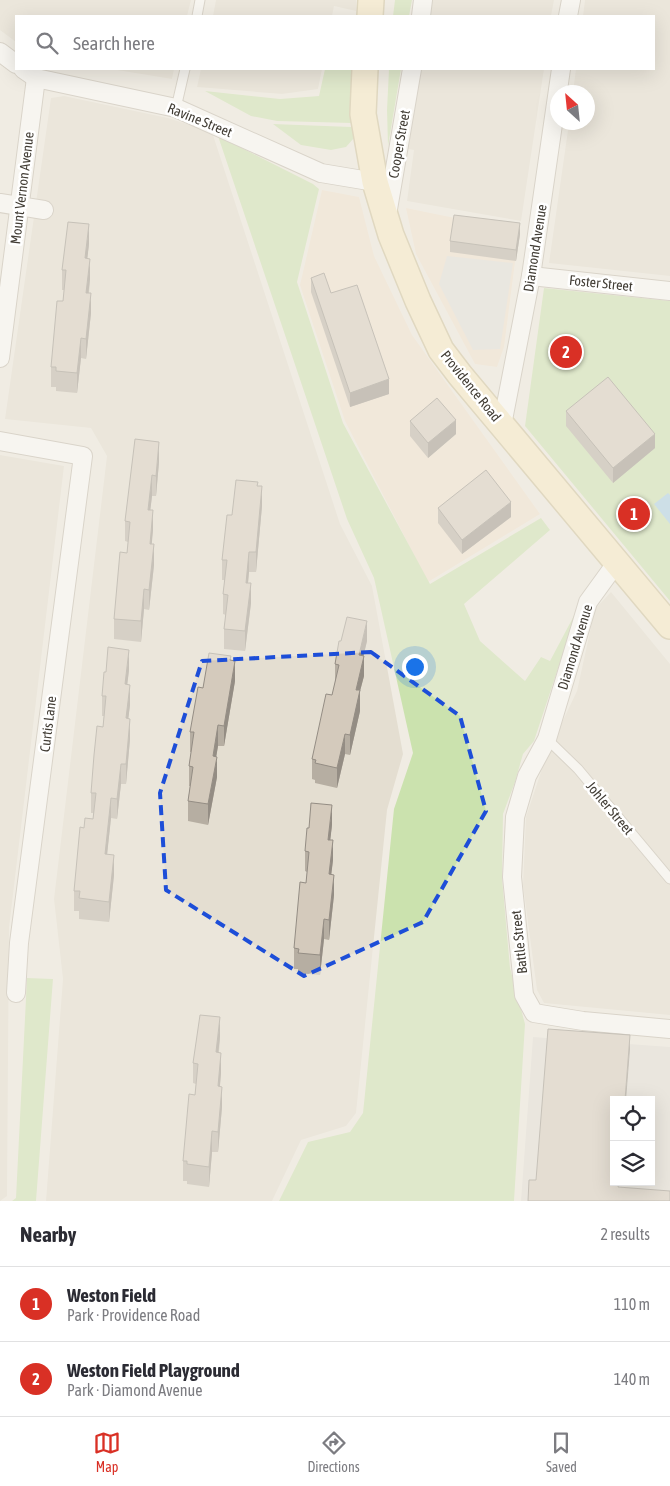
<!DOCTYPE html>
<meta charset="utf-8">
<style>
:root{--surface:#fff;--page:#f7f7f7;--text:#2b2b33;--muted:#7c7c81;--line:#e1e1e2;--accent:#d93025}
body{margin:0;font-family:"Asap Condensed",sans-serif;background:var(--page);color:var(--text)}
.controls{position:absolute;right:15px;bottom:15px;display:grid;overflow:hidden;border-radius:0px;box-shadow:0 5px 20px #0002}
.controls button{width:45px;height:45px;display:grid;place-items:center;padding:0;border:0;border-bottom:1px solid var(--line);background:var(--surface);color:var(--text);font:25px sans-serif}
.compass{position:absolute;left:550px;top:85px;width:45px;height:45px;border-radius:50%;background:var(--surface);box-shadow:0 5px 20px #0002;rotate:333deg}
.you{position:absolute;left:414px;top:666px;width:18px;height:18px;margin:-12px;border:4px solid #fff;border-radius:50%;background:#1a73e8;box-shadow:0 0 0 8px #1a73e833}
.badge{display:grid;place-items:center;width:32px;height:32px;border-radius:50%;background:var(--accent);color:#fff;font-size:16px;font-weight:700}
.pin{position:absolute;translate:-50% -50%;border:2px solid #fff;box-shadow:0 1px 5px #0006}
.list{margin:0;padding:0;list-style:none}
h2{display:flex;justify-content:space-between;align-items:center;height:65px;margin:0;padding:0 20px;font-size:21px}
h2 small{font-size:16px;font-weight:400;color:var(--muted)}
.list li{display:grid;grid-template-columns:32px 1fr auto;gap:15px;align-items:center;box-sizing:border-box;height:75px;padding:0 20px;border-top:1px solid var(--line)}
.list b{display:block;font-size:19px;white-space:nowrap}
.list p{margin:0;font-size:16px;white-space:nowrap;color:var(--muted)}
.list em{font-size:16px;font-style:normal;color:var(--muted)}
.icon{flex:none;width:28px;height:28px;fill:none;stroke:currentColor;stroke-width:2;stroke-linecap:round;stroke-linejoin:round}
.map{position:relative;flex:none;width:670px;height:1201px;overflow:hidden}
.search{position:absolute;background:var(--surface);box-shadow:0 5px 20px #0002;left:15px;right:15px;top:15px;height:55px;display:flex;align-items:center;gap:12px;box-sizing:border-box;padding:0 18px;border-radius:0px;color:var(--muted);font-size:19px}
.sheet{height:215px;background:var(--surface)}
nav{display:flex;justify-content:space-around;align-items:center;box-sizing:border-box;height:70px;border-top:1px solid var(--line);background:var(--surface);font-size:14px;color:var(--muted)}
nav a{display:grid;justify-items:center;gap:2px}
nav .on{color:var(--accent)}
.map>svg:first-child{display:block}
</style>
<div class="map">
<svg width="670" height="1201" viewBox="0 0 670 1201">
<rect width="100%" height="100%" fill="#f0ece3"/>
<g fill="#e4ded1">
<polygon points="0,0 191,0 187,16 16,16 16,42 0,30"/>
<polygon points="216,0 356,0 356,11 334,6 332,16 213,16"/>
<polygon points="415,0 554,0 551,16 412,16"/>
<polygon points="585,0 670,0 670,276 549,263 569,123 588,122 588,92 573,92 576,69 654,69 654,16 583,16"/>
<polygon points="111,69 174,69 172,79"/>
<polygon points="201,69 322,69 318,89 282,94 197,87"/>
<polygon points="404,69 544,69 521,221 407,201 414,150 392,146"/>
<polygon points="64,96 168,118 212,132 340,524 372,586 403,754 387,810 356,1113 346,1126 301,1140 272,1201 46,1201 63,979 54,899 107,456 91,428 5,419 51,98"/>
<polygon points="0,455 64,466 9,928 7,1196 0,1201"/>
<polygon points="611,592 670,664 670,1015 544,1003 537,990 523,885 526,817 547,754 577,691 595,609"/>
</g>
<g fill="#f2e2cf">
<polygon points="322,190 359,197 374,256 412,335 540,514 428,582 345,421 300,285"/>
<polygon points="406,208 519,231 504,347 497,367 475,364 416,254"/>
</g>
<path fill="#e2ded8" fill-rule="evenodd" d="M533,1037L670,1047V1201H521ZM614,1100H651V1182H614Z"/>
<g fill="#cbe2ae">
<polygon points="395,0 412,0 409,16 393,16"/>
<polygon points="325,69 354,69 351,123 277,121 251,116 205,91 280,99 319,96"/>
<polygon points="389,69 401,69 388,146 387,110"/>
<polygon points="273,124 352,127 354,138 346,147 331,150 301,145"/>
<polygon points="218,136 313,184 319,189 297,282 343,423 430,584 541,518 550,530 464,604 480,641 525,681 541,657 550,661 578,608 534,741 523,754 515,782 503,814 502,878 510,968 525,1024 514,1201 279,1201 308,1142 350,1132 363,1113 394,809 413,753 374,578 347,519"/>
<polygon points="544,288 670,301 670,601 525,426"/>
<polygon points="27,978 53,979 36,1201 12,1201 16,1198"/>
</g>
<polygon fill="#e1dfdb" points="447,256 513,263 500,349 473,350 439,284"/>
<polygon fill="#a2ceea" points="668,493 670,495 670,524 654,504"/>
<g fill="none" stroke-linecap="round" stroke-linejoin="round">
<defs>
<g id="service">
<polyline points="197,16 200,0"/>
<polyline points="176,108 185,69"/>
<polyline points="547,739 578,769 670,879"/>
</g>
<g id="minor">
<polyline points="421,16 423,0"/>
<polyline points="568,16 571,0"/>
<polyline points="0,52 16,64"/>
<polyline points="23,69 36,78 176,108 321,173 375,182"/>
<polyline points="0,203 44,210"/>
<polyline points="387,215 412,69"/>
<polyline points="531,276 670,291"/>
<polyline points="0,358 36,78"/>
<polyline points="502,425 531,276 561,69"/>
<polyline points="0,441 83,456 19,943 16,993"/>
<polyline points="617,562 588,602 547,739 527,776 515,817 512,877 524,995 534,1013 583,1021 670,1029"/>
</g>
<g id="secondary">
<polyline points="370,16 371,0"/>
<polyline points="365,69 363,114 375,182 391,235 418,301 441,350 460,375 670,626"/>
</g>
</defs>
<use href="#service" stroke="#beb6aa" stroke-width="11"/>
<use href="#minor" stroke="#beb6aa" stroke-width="20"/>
<use href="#secondary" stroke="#cdbe96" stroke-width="28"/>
<use href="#service" stroke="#fff" stroke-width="9"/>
<use href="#minor" stroke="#fff" stroke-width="18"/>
<use href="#secondary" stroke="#faecc3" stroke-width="25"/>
</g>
<g fill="#b6aea2">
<polygon points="520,234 516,261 450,252 450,241"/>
<polygon points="89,244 87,259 90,279 89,293 91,313 86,359 81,358 77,393 56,391 56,387 51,387 51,367 65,290 62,290 62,270"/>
<polygon points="311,278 331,293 389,394 350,407 311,292"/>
<polygon points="566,411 655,448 613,483 566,426"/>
<polygon points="410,421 456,434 428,458 410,436"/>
<polygon points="159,462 156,496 152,496 150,510 153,530 151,544 154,565 149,610 144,609 141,642 114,639 114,619 127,553 128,542 125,541 125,521"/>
<polygon points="258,486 262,506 256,572 249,572 248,583 251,603 245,651 224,649 224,629 226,615 223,614 223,594 225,580 222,580 222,560 232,515"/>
<polygon points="438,508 511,517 462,554 438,523"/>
<polygon points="341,641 367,641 363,656 364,676 360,691 360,711 350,755 345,754 337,788 315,783 315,780 312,779 312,759 332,695 335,684 335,664"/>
<polygon points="231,660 235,681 224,746 218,746 216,757 217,777 208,825 188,821 188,801 190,786 189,786 189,766 191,752 190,752 190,732 203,688"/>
<polygon points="129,670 127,684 130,705 128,719 130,739 126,784 121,784 117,819 111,818 107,854 114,875 109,922 79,919 79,911 74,911 74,891 84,828 93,819 93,813 91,813 91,793 103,727 104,716 102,716 102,696"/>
<polygon points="332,825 330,840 333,860 331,874 334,895 329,940 324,939 320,975 298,973 298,969 294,969 294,948 306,883 307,872 305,871 305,851"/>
<polygon points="220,1037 219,1052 221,1073 220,1086 222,1107 218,1152 212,1152 209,1187 187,1184 187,1181 183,1181 183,1161 195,1095 196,1084 193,1083 193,1063"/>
</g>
<g fill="#948d84">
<polygon points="520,223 520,234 516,261 516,250"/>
<polygon points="89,224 89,244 85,279 85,258"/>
<polygon points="90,259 90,279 86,313 86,293"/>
<polygon points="91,293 91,313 86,359 86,339"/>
<polygon points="81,338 81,358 77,393 77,373"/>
<polygon points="389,379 389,394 350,407 350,393"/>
<polygon points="456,420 456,434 428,458 428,443"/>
<polygon points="655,434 655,448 613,483 613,468"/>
<polygon points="159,442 159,462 156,496 156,476"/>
<polygon points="152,475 152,496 148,530 148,510"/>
<polygon points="262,486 262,506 256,572 256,552"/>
<polygon points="511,502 511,517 462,554 462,540"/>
<polygon points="153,510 153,530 150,564 150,544"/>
<polygon points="154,544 154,565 149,610 149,590"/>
<polygon points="249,552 249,572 246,603 246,583"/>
<polygon points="251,583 251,603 245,651 245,631"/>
<polygon points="144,589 144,609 141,642 141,621"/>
<polygon points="367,621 367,641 359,675 359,655"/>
<polygon points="129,650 129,670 125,704 125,684"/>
<polygon points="364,656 364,676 360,691 360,711 350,755 350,735 356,690"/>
<polygon points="235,661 235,681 224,746 224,726"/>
<polygon points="130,685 130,705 126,738 126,718"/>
<polygon points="130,719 130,739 126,784 126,764"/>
<polygon points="218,725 218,746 213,776 213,756"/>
<polygon points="345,734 345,754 337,788 337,768"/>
<polygon points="217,757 217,777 208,825 208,804"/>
<polygon points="121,764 121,784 117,819 117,799"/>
<polygon points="111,798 111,818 105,874 105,854"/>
<polygon points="332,805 332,825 328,860 328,840"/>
<polygon points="333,840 333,860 329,894 329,874"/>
<polygon points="114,855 114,875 109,922 109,902"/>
<polygon points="334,875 334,895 329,940 329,920"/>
<polygon points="324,919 324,939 320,975 320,955"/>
<polygon points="220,1017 220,1037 216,1072 216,1052"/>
<polygon points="630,1035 630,1049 626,1100 625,1100"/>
<polygon points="221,1053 221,1073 218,1106 218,1086"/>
<polygon points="222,1087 222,1107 218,1152 218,1132"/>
<polygon points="212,1131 212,1152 209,1187 209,1167"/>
</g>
<g fill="#d4cabc" stroke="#948d84">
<polygon points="454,215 520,223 516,250 450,241"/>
<polygon points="68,222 89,224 85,258 90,259 86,293 91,293 86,339 81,338 77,373 56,371 56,367 51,367 57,301 63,301 66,270 62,270"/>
<polygon points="324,273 331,293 357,285 389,379 350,393 311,278"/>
<polygon points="608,377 655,434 613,468 566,411"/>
<polygon points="437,398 456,420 428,443 410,421"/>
<polygon points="135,439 159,442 156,476 152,475 148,510 153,510 150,544 154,544 149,590 144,589 141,621 114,619 120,552 127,553 130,522 125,521"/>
<polygon points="486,470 511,502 462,540 438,508"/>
<polygon points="236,480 258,482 257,486 262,486 256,552 249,552 246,583 251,583 245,631 224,629 228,595 223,594 227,560 222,560 227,515 232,515"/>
<polygon points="347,617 367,621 359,655 364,656 356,690 360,690 350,735 345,734 337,768 315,763 316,760 312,759 326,694 332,695 339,665 335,664 339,641 341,641"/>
<polygon points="108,647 129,650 125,684 130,685 126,718 130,719 126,764 121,764 117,799 111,798 105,854 114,855 109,902 79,898 80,891 74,891 80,827 84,828 85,818 93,819 96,793 91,793 94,755 97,726 103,727 106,696 102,696 104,672 106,672"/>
<polygon points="209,653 231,656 230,660 235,661 224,726 218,725 213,756 217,757 208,804 188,801 193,767 189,766 194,732 190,732 198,687 203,688"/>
<polygon points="311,803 332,805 328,840 333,840 329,874 334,875 329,920 324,919 320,955 298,953 299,949 294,948 300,882 306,883 309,852 305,851 307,828 309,828"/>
<polygon points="200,1015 220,1017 216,1052 221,1053 218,1086 222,1087 218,1132 212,1131 209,1167 187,1164 187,1161 183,1161 189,1094 195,1095 198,1064 193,1063"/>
<polygon points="548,1029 630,1035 625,1100 614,1100 614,1182 619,1182 618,1187 670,1191 670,1201 528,1201 529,1180 536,1180"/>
</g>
<path d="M0 0H670V1201H0ZM371,652L460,716L486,811L423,922L304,976L166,890L160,793L202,661Z" fill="#f0ece3" fill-opacity=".55" fill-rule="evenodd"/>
<path fill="none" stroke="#1d4ed8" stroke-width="4" stroke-dasharray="10 6" stroke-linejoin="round" d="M371,652L460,716L486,811L423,922L304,976L166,890L160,793L202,661Z"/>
<g text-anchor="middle" stroke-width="5" stroke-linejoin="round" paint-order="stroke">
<g font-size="14" fill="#413c34" stroke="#fff">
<text transform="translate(200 120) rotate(22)" y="5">Ravine Street</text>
<text transform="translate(399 144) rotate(-80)" y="5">Cooper Street</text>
<text transform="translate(22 188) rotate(-83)" y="5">Mount Vernon Avenue</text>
<text transform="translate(535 248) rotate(-81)" y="5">Diamond Avenue</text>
<text transform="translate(601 283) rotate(6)" y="5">Foster Street</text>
<text transform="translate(471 386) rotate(51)" y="5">Providence Road</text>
<text transform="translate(575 647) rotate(-73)" y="5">Diamond Avenue</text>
<text transform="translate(48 724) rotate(-83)" y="5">Curtis Lane</text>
<text transform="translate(610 808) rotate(50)" y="5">Johler Street</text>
<text transform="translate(519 942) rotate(-96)" y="5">Battle Street</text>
</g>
</g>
</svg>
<div class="controls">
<button><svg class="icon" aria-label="locate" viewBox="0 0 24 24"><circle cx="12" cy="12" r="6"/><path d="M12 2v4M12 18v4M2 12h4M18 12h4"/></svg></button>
<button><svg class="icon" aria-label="layers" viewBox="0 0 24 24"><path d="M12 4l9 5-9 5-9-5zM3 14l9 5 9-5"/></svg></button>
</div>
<svg class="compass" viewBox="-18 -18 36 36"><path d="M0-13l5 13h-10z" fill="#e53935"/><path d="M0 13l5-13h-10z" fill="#7c7c81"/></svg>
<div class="you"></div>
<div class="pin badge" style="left:634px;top:514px">1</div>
<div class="pin badge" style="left:566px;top:352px">2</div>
<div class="search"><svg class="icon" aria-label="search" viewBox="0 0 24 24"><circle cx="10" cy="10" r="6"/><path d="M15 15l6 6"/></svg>Search here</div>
</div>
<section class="sheet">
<h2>Nearby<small>2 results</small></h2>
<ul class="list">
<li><span class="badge">1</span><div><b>Weston Field</b><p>Park · Providence Road</p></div><em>110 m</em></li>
<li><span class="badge">2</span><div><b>Weston Field Playground</b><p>Park · Diamond Avenue</p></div><em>140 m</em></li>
</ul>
</section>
<nav>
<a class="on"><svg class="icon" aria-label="map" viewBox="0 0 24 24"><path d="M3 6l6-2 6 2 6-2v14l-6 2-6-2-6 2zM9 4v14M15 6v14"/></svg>Map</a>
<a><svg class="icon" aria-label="directions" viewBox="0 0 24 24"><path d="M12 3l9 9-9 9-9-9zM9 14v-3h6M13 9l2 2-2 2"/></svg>Directions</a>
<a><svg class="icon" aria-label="saved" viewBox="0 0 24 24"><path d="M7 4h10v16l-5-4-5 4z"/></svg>Saved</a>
</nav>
